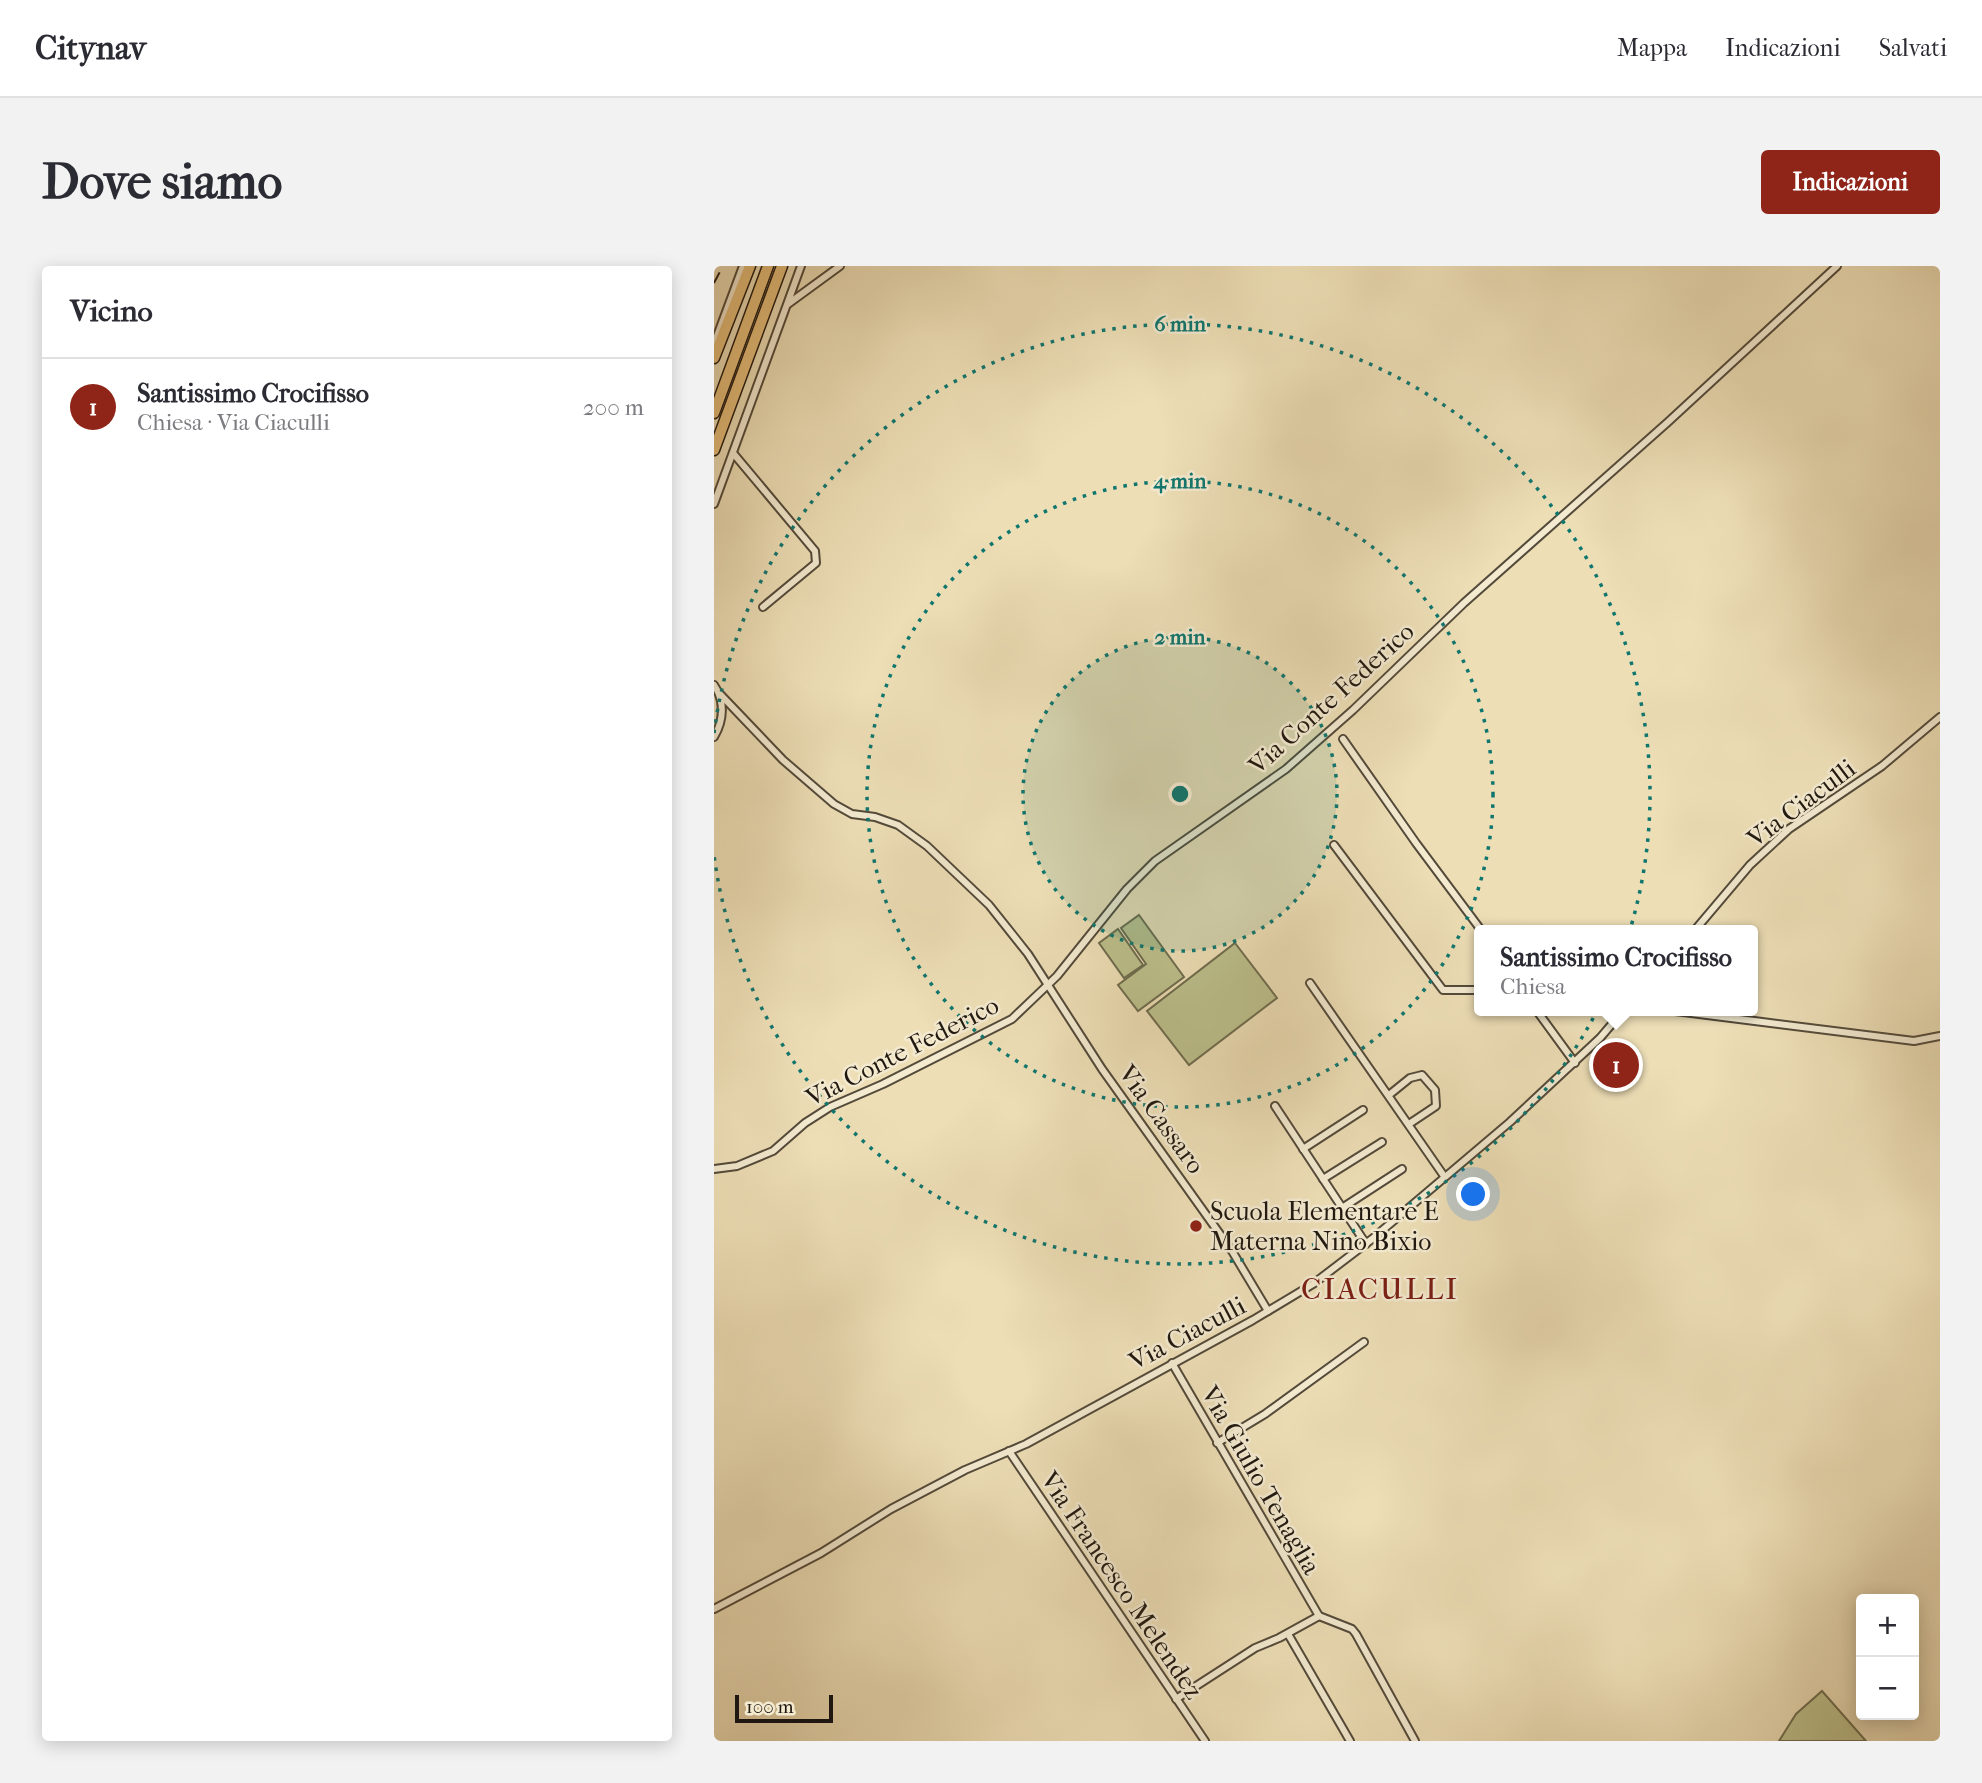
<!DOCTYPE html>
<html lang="it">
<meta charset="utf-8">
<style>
:root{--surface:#fff;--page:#f2f2f3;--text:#2b2b33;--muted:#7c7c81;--line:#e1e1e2;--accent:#8f2418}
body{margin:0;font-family:"IM FELL French Canon",serif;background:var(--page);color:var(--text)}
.controls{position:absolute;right:21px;bottom:21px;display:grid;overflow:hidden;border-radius:7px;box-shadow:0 4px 18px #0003}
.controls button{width:63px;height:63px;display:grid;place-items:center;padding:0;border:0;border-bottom:2px solid var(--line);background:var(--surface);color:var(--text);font:35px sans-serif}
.scale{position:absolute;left:21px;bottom:18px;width:98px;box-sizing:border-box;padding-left:7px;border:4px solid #201810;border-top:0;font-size:19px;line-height:24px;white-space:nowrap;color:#201810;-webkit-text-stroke:5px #f3ead0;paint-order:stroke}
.you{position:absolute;left:760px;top:929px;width:24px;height:24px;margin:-18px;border:5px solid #fff;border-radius:50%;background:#1a73e8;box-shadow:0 0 0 10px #1a73e833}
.badge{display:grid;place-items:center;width:46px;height:46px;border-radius:50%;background:var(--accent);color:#fff;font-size:23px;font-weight:700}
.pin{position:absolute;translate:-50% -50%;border:4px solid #fff;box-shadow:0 2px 7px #0006}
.popup{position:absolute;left:760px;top:659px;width:284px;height:91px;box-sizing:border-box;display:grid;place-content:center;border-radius:7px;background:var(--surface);filter:drop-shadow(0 2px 5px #0005);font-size:23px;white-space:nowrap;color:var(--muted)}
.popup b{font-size:26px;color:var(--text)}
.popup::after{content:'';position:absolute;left:50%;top:100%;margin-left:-14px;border:14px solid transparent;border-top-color:var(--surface)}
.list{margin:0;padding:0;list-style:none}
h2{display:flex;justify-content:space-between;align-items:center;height:91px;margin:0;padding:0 28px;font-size:30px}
h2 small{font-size:23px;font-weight:400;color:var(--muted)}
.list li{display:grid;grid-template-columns:46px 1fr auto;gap:21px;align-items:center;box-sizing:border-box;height:98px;padding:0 28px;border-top:2px solid var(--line)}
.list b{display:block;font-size:26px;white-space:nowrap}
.list p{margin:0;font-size:23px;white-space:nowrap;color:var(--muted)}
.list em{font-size:23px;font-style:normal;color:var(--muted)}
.map{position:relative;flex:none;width:1226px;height:1475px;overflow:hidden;border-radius:7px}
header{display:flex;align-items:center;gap:42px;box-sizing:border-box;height:98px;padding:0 35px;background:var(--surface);border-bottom:2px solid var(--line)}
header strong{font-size:33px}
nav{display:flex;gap:38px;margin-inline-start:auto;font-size:24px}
.intro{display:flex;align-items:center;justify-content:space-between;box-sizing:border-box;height:168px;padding:0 42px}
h1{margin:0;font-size:49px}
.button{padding:18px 32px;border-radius:7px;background:var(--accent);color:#fff;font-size:24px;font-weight:700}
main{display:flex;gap:42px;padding:0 42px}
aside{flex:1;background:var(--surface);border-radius:7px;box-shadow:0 4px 18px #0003}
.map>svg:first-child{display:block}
</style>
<header>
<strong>Citynav</strong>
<nav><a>Mappa</a><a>Indicazioni</a><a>Salvati</a></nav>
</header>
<div class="intro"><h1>Dove siamo</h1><a class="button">Indicazioni</a></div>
<main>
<aside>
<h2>Vicino<small></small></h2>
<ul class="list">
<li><span class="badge">1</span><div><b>Santissimo Crocifisso</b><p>Chiesa · Via Ciaculli</p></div><em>200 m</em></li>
</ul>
</aside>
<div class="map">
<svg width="1226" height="1475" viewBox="0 0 1226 1475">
<rect width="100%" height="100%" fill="#eddeb6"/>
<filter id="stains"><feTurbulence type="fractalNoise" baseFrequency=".00286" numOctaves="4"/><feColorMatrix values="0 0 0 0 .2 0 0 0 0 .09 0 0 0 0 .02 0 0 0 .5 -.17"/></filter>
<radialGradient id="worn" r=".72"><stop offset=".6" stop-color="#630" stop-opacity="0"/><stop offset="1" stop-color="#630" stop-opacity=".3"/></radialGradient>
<g fill="#bcc08c" stroke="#6e6c4e" stroke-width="2">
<polygon points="425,649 470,711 424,745 404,719 432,698 407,662"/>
<polygon points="404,663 429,699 410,712 385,677"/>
<polygon points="521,677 563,732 475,799 433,745"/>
<polygon points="1108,1425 1152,1475 1065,1475 1082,1448"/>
</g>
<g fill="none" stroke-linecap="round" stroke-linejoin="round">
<defs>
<g id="minor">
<polyline points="74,38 126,0"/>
<polyline points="0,78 29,0"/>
<polyline points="19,187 101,285 102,297 49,341"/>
<polyline points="0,238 87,0"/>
<path d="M0,419C11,435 10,454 0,471"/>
<polyline points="5,427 69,494 120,538 138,548 161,551 184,559 213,580 275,639 314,688 388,803 518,985 554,1045"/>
<polyline points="629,473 702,577 767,664"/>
<polyline points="620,579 729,724 766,724"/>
<polyline points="981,664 1036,599 1075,563 1168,500 1226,451"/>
<polyline points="596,717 730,910"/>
<polyline points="823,745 861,797"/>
<polyline points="961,745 1200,775 1226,770"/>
<polyline points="675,829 696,812 708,809 721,824 722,840 695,858"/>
<polyline points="561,840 652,978"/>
<polyline points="589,883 649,844"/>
<polyline points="0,903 23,900 59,885 91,857 116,841 169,818 298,753 343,710 413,623 441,595 572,503 639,444 750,337 954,156 1123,0"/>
<polyline points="609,913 668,876"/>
<polyline points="628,942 688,903"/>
<polyline points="458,1097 605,1350"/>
<polyline points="503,1177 551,1148 650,1076"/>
<polyline points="295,1185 491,1475"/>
<polyline points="0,1343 107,1287 177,1243 251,1204 312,1178 539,1054 599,1018 658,973 796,856 886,772 909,745"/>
<polyline points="605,1350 638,1363 642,1368 701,1475"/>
<polyline points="574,1368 636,1475"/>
<polyline points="462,1433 541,1382 565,1372 605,1350"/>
</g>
<g id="highway">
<polyline points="0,92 36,0"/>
<polyline points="0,147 54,0"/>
<polyline points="0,184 68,0"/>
</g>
</defs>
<use href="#minor" stroke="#534a3a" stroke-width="10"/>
<use href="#highway" stroke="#201810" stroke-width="13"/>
<use href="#minor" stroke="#f3ead0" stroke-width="6"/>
<use href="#highway" stroke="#e6bf7b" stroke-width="10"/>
<polyline stroke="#201810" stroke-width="2" stroke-dasharray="12 12" stroke-linecap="butt" points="0,17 9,0"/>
</g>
<circle cx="466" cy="528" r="157" fill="#0f766e" fill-opacity=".12"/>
<g fill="none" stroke="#0f766e" stroke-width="3.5" stroke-dasharray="3.5 7">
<circle cx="466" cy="528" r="157"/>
<circle cx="466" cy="528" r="313"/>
<path d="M0 467A470 470 0 1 1 0 589"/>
</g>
<circle fill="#8f2418" stroke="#f3ead0" stroke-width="2.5" cx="482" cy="960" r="7"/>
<g text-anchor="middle" stroke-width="5" stroke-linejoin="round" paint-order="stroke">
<g font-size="26" fill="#201810" stroke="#f3ead0">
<text transform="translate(617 432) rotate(-42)" y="9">Via Conte Federico</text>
<text transform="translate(1087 537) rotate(-37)" y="9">Via Ciaculli</text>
<text transform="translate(188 785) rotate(-27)" y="9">Via Conte Federico</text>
<text transform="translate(448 853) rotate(54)" y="9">Via Cassaro</text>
<text transform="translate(473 1067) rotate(-28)" y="9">Via Ciaculli</text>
<text transform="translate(547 1214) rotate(60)" y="9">Via Giulio Tenaglia</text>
<text transform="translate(408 1319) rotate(56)" y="9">Via Francesco Melendez</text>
</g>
<g font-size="26" fill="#201810" stroke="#f3ead0" text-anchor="start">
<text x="496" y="954">Scuola Elementare E<tspan x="496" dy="30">Materna Nino Bixio</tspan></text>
</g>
<g font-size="30" letter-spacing="2" fill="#7a1f14" stroke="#f3ead0">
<text x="666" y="1033">CIACULLI</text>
</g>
</g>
<circle cx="466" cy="528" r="10" fill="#0f766e" stroke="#f3ead0" stroke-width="3.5"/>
<g font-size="21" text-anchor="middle" font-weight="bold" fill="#0f766e" stroke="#f3ead0" stroke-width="5" stroke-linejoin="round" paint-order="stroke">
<text x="466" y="65">6 min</text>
<text x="466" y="222">4 min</text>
<text x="466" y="378">2 min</text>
</g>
<rect width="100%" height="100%" filter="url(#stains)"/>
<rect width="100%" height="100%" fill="url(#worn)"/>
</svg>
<div class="controls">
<button>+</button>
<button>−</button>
</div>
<div class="scale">100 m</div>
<div class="you"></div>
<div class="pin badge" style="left:902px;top:799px">1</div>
<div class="popup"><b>Santissimo Crocifisso</b>Chiesa</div>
</div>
</main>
